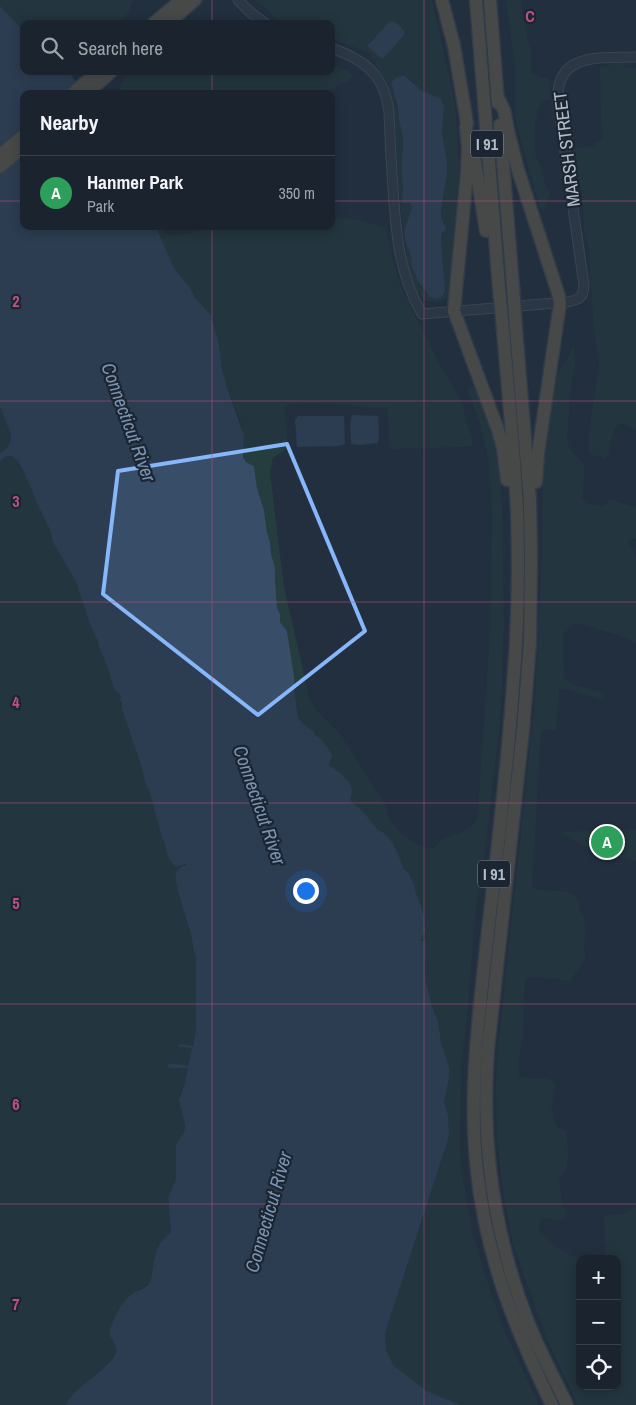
<!DOCTYPE html>
<meta charset="utf-8">
<style>
:root{--surface:#1a232e;--page:#272f3a;--text:#f1f3f6;--muted:#9fa4aa;--line:#38404a;--accent:#86b7fb}
body{margin:0;font-family:"Archivo Narrow",sans-serif;background:var(--page);color:var(--text)}
.controls{position:absolute;right:15px;bottom:15px;display:grid;overflow:hidden;border-radius:10px;box-shadow:0 2px 12px #0003}
.controls button{width:45px;height:45px;display:grid;place-items:center;padding:0;border:0;border-bottom:1px solid var(--line);background:var(--surface);color:var(--text);font:25px sans-serif}
.you{position:absolute;left:305px;top:890px;width:18px;height:18px;margin:-12px;border:4px solid #fff;border-radius:50%;background:#1a73e8;box-shadow:0 0 0 8px #1a73e833}
.badge{display:grid;place-items:center;width:32px;height:32px;border-radius:50%;background:var(--accent);color:#fff;font-size:16px;font-weight:700}
.pin{position:absolute;translate:-50% -50%;border:2px solid #fff;box-shadow:0 1px 5px #0006}
.list{margin:0;padding:0;list-style:none}
h2{display:flex;justify-content:space-between;align-items:center;height:65px;margin:0;padding:0 20px;font-size:21px}
h2 small{font-size:16px;font-weight:400;color:var(--muted)}
.list li{display:grid;grid-template-columns:32px 1fr auto;gap:15px;align-items:center;box-sizing:border-box;height:75px;padding:0 20px;border-top:1px solid var(--line)}
.list b{display:block;font-size:19px;white-space:nowrap}
.list p{margin:0;font-size:16px;white-space:nowrap;color:var(--muted)}
.list em{font-size:16px;font-style:normal;color:var(--muted)}
.icon{flex:none;width:28px;height:28px;fill:none;stroke:currentColor;stroke-width:2;stroke-linecap:round;stroke-linejoin:round}
.map{position:relative;flex:none;width:636px;height:1405px;overflow:hidden}
.search{position:absolute;background:var(--surface);box-shadow:0 2px 12px #0003;left:20px;top:20px;width:315px;height:55px;display:flex;align-items:center;gap:12px;box-sizing:border-box;padding:0 18px;border-radius:10px;color:var(--muted);font-size:19px}
.panel{position:absolute;background:var(--surface);box-shadow:0 2px 12px #0003;left:20px;top:90px;width:315px;height:140px;border-radius:10px}
.map>svg:first-child{display:block}
</style>
<div class="map">
<svg width="636" height="1405" viewBox="0 0 636 1405">
<rect width="100%" height="100%" fill="#232f3e"/>
<g fill="#253d3f" fill-rule="evenodd">
<polygon points="0,0 133,0 128,13 116,24 24,24 24,32 0,6"/>
<path d="M255,0H432L455,104L457,132L459,168L450,285C449,289 448,296 446,298C442,304 429,301 424,300C407,279 406,252 403,227C397,186 397,144 393,103L387,81L378,70L376,63L369,53L331,38V24L284,23L275,18L268,10ZM394,22L402,27L405,34L383,59L379,57L367,46L373,38ZM404,76L408,77L422,91L440,98L444,106L442,132L446,158L447,173L441,209V217L445,225L441,241L445,290L442,297L439,298L430,297L421,286L414,272L412,257L404,233L412,208L410,203L402,201L403,185L401,167L403,148V137L399,120L398,107L391,83L393,79Z"/>
<path d="M506,0H522C521,10 523,12 524,20C526,31 528,41 531,52C532,58 531,66 531,72L541,78H548L550,81L549,88L551,99L544,101L538,108L534,132L535,154L539,162L547,189L550,193L547,201L546,209L543,210L540,208L517,126L515,112V64Z"/>
<path d="M618,63L624,64L625,68H636V430L621,423C610,428 612,448 606,459L590,454L589,451V433L599,364L594,329L588,244L584,231L582,192L578,178L575,151L577,148L594,146L596,143L602,140L603,136L601,122L600,67Z"/>
<path d="M331,64L349,71L353,77C348,82 342,83 336,86C331,89 329,92 324,94H123L120,88L124,79L130,71H331Z"/>
<path d="M331,218L362,220L371,224L381,226L386,230L398,279L403,291L441,367L457,393L462,405L473,443L471,446L464,447L394,449L391,448L389,445L388,412L386,407L375,408C357,406 300,399 285,406V407L288,448L273,458L270,472L284,587L310,700L315,709L341,735L385,805L390,821L401,833L414,843L429,849C437,848 438,841 445,838C454,834 467,832 474,824C477,821 477,814 478,809L490,634L492,519L489,461L480,424L468,390L469,387H475L481,399L496,443L500,470L502,504L504,627L502,658V692L500,721L483,868L477,897L467,1015L461,1065L460,1143L461,1167L472,1230L482,1266L503,1328L539,1405H460L427,1391L394,1366L386,1352L385,1333L449,1136L448,1115L444,1102L449,1079V1067L441,1043L438,1020L432,1007L426,982L425,971L426,945L420,940C424,933 426,925 424,916C424,911 421,906 419,901C415,891 414,874 403,869C400,856 391,834 378,830C376,827 360,809 358,807C355,805 353,805 352,802C349,798 352,795 352,791C351,779 338,770 329,765L331,760L313,731L302,723L298,717L294,689V676L287,631L280,622V614L277,607L275,578V567L271,554L270,542L267,532L264,510L257,488L254,466L246,462L243,457L244,442L242,425L227,388L212,318C208,310 200,305 194,297C187,288 180,278 174,268C166,255 162,239 154,226H161L164,232L173,236L223,226H331Z"/>
<path d="M572,347H574L575,364L571,387L567,439L570,449L582,462L585,469L582,500C585,504 599,507 605,506L608,500H611L636,507V539H631L627,543L634,551L636,557V643L620,636L584,625L574,624L564,633L563,636L564,678L575,685L600,691L604,695L603,700H601L568,690L559,689L556,729L553,730H543L541,732L532,886C542,895 561,887 573,894L579,902V909L584,916L586,934L584,945L586,957L570,982L557,979L528,977L526,979C522,998 525,1018 523,1038C521,1050 515,1064 520,1077L523,1078C533,1078 548,1076 555,1083V1090L551,1107L554,1113V1120L557,1127L564,1130L566,1132L567,1136L568,1153L567,1167L566,1170L561,1175L559,1182L563,1206C566,1210 567,1214 565,1219C562,1220 557,1221 553,1220C545,1219 544,1216 539,1223V1230L553,1246L565,1252L571,1256L585,1258L588,1257L590,1259H580V1386H617V1259H606L604,1215L622,1214L636,1207V1405H578L547,1339L513,1244L504,1198L497,1139L496,1084L499,1040L535,700L542,556L543,469L558,371L566,362Z"/>
<polygon points="0,407 11,435 16,458 24,472 39,507 49,527 53,542 76,582 91,627 98,641 99,647 108,668 114,689 121,696 120,700 143,771 146,782 151,795 155,813 159,826 160,832 164,842 169,859 176,867 188,864 178,869 176,873 179,898 191,935 192,948 196,957 196,1028 184,1086 179,1100 185,1125 183,1134 176,1145 176,1179 168,1198 171,1231 169,1235 163,1239 159,1247 154,1258 151,1279 148,1284 128,1297 119,1311 112,1323 109,1332 110,1335 115,1344 116,1350 115,1354 105,1366 74,1393 66,1405 0,1405"/>
<path d="M636,829V861C610,854 582,849 560,832Z"/>
</g>
<g fill="#384d68">
<path d="M0,6L24,32V71H68L75,81L81,94H24V226H154L159,234L174,268L190,288L195,298L211,315L219,345L222,368L227,388L244,435L243,457L246,462L254,466L257,488L264,510L267,532L270,542L271,554L275,567V578L277,607L280,614V622L287,631L294,676V689L298,717L302,723L313,731L315,735L322,740L329,750L332,756L329,765C338,771 351,779 352,791C352,795 349,798 352,802C353,805 355,805 358,807C361,809 376,827 378,830C391,834 400,856 403,869L408,872L413,882L418,899L422,908L424,916L425,931L420,941H425L426,945L425,971L426,982L432,1007L438,1021L441,1043L449,1067V1079L444,1102L448,1115L449,1136L385,1333L386,1351L394,1366L427,1391L460,1405H66C68,1401 71,1396 75,1392C84,1383 114,1363 116,1352C117,1345 112,1339 109,1334C111,1322 122,1301 132,1294C137,1290 145,1289 149,1284C153,1277 152,1266 155,1257C156,1252 159,1244 163,1240C166,1236 169,1235 171,1232L168,1198L176,1179V1145L183,1134L185,1128L184,1120L179,1100L184,1086L188,1068H169L167,1065C172,1063 182,1064 188,1066L192,1048L179,1047L178,1045L180,1044L193,1046L196,1028V957C192,948 193,943 191,934C188,923 173,882 176,873C177,868 185,866 188,863L176,867L169,859L164,842L160,832L159,826L155,813L151,795L145,782L143,771L122,708V703L120,700L121,696L114,689L108,668L99,647L98,641L91,627L76,582L53,542L51,532L39,507L24,472L17,460L12,456H6L0,461V453C7,449 12,444 11,435L0,407Z"/>
<path d="M390,21C397,22 403,27 405,34L383,59L379,57L367,46Z"/>
<path d="M405,76L422,91L440,98L444,106L442,132L447,162V175L441,209V217L446,228L445,231L442,233L441,241L445,291L442,297L435,299L430,297L418,281L412,267L411,256L405,240L404,231L412,208L410,203H404L402,201L403,185L401,167L403,148V137L399,120L398,107L391,83C394,77 400,76 405,76Z"/>
<polygon points="352,415 378,416 379,430 378,443 360,445 351,444 350,424"/>
<polygon points="298,416 344,416 345,444 339,446 297,447 295,420"/>
</g>
<g fill="none" stroke-linecap="round" stroke-linejoin="round">
<defs>
<g id="tertiary">
<polyline points="238,0 251,13 266,24"/>
<path d="M331,48C365,60 384,74 389,112C390,137 391,163 393,189C396,234 399,274 422,314L567,302C578,300 584,298 584,285L558,103C554,52 600,58 636,57"/>
</g>
<g id="motorway">
<polyline points="442,0 454,46 467,123 466,127 468,147 467,173 454,311 498,430 503,448 507,480"/>
<polyline points="476,0 499,288"/>
<polyline points="490,0 498,103"/>
<polyline points="153,24 181,0"/>
<polyline points="167,24 195,0"/>
<polyline points="72,94 98,71"/>
<polyline points="86,94 112,71"/>
<polyline points="497,96 504,110 509,135 518,170 558,293 560,303 538,454 536,482"/>
<polyline points="500,125 513,287"/>
<polyline points="473,150 486,231"/>
<polyline points="0,155 24,135"/>
<polyline points="0,167 24,147"/>
<path d="M516,329L530,501L531,555L530,642L523,730L488,1049C481,1142 494,1235 528,1322C539,1350 554,1378 567,1405"/>
<path d="M503,330C508,390 514,450 517,510C519,568 518,627 513,685C507,777 495,867 485,958C477,1030 469,1100 477,1171C486,1257 515,1329 552,1405"/>
</g>
</defs>
<use href="#tertiary" stroke="#555f6c" stroke-width="11"/>
<use href="#motorway" stroke="#424c59" stroke-width="15"/>
<use href="#tertiary" stroke="#37414e" stroke-width="9"/>
<use href="#motorway" stroke="#746754" stroke-width="12"/>
<defs>
<g id="motorway-bridge">
<polyline points="513,287 516,329"/>
<polyline points="499,288 503,330"/>
</g>
</defs>
<use href="#motorway-bridge" stroke="#424c59" stroke-width="15" stroke-linecap="butt"/>
<use href="#motorway-bridge" stroke="#746754" stroke-width="12"/>
</g>
<path d="M0 0H636V1405H0ZM287,444L365,631L258,715L103,594L118,471Z" fill="#232f3e" fill-opacity=".55" fill-rule="evenodd"/>
<path fill="none" stroke="#86b7fb" stroke-width="4" stroke-linejoin="round" d="M287,444L365,631L258,715L103,594L118,471Z"/>
<path fill="none" stroke="#bd5182" stroke-width="1" stroke-opacity="0.55" d="M212,0V24M424,0V1405M212,71V94M0,201H24M331,201H636M212,226V1405M0,401H636M0,602H636M0,803H636M0,1004H636M0,1204H636"/>
<g text-anchor="middle" stroke-width="4.5" stroke-linejoin="round" paint-order="stroke">
<g fill="#1c2633" stroke="#868f9c" stroke-width="1">
<rect x="471" y="130.5" width="32" height="27" rx="4"/>
<rect x="478" y="860.5" width="32" height="27" rx="4"/>
</g>
<g font-size="16" font-weight="bold" fill="#b3bcc9">
<text x="487" y="150">I 91</text>
<text x="494" y="880">I 91</text>
</g>
<g font-size="18" fill="#b3bcc9" stroke="#1c2633">
<text transform="translate(567 149) rotate(-97)" y="6">MARSH STREET</text>
</g>
<g font-size="19" font-style="italic" fill="#7a93b2" stroke="#1c2633">
<text transform="translate(129 422) rotate(70)" y="7">Connecticut River</text>
<text transform="translate(260 805) rotate(71)" y="7">Connecticut River</text>
<text transform="translate(268 1212) rotate(-74)" y="7">Connecticut River</text>
</g>
</g>
<g font-size="16" text-anchor="middle" font-weight="bold" fill="#bd5182" stroke="#1c2633" stroke-width="4.5" stroke-linejoin="round" paint-order="stroke">
<text x="530" y="22">C</text>
<text x="16" y="307">2</text>
<text x="16" y="507">3</text>
<text x="16" y="708">4</text>
<text x="16" y="909">5</text>
<text x="16" y="1110">6</text>
<text x="16" y="1310">7</text>
</g>
</svg>
<div class="controls">
<button>+</button>
<button>−</button>
<button><svg class="icon" aria-label="locate" viewBox="0 0 24 24"><circle cx="12" cy="12" r="6"/><path d="M12 2v4M12 18v4M2 12h4M18 12h4"/></svg></button>
</div>
<div class="you"></div>
<div class="pin badge" style="left:607px;top:842px;background:#2e9e5b">A</div>
<div class="search"><svg class="icon" aria-label="search" viewBox="0 0 24 24"><circle cx="10" cy="10" r="6"/><path d="M15 15l6 6"/></svg>Search here</div>
<section class="panel">
<h2>Nearby<small></small></h2>
<ul class="list">
<li><span class="badge" style="background:#2e9e5b">A</span><div><b>Hanmer Park</b><p>Park</p></div><em>350 m</em></li>
</ul>
</section>
</div>
